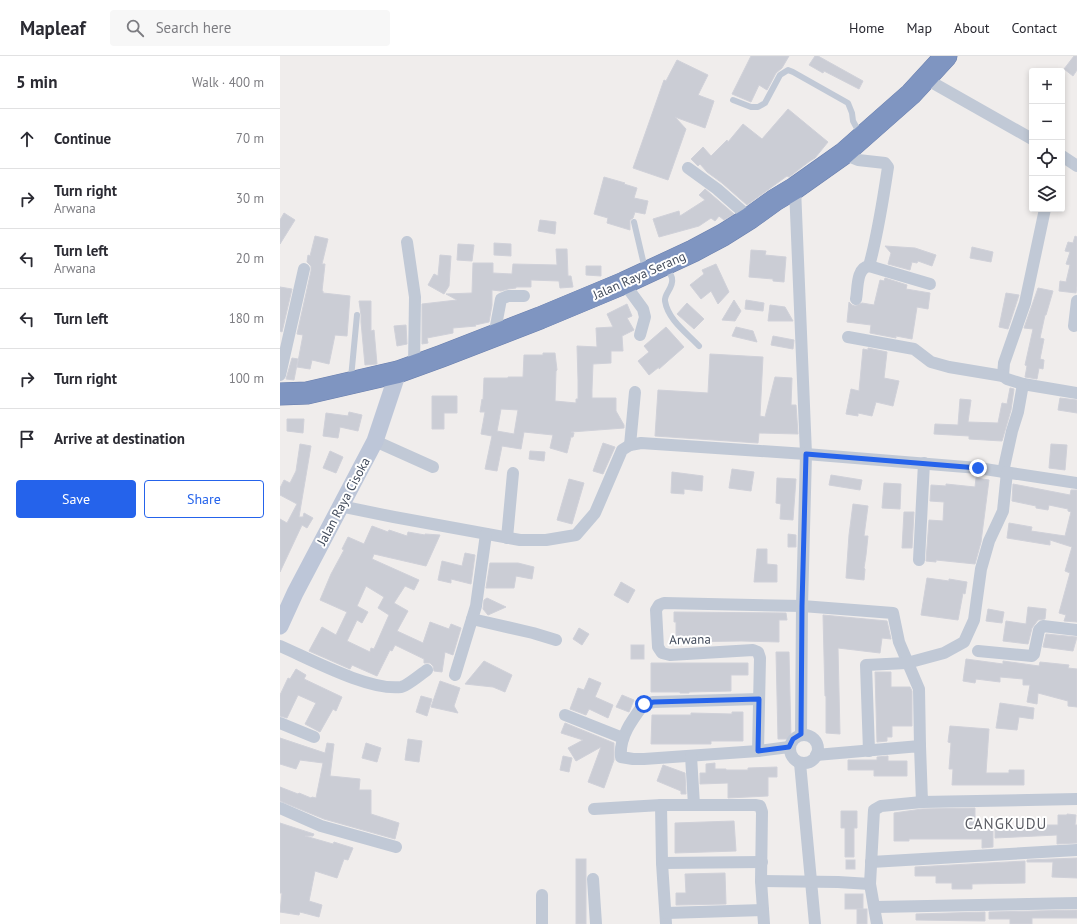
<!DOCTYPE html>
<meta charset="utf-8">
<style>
:root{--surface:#fff;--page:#f7f7f7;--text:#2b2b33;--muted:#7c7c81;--line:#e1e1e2;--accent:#2563eb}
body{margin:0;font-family:"PT Sans",sans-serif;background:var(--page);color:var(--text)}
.controls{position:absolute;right:12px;top:12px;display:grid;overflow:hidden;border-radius:4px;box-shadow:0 2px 6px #0003}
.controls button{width:36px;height:36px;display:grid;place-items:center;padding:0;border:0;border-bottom:1px solid var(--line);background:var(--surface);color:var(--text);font:20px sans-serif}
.stop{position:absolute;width:12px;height:12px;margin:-9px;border:3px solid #2563eb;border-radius:50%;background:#fff}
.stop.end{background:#2563eb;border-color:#fff;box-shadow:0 1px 4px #0008}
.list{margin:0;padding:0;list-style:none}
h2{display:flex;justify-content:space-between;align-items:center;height:52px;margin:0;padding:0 16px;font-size:17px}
h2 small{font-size:13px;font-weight:400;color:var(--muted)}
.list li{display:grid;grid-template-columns:26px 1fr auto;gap:12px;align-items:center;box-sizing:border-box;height:60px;padding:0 16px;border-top:1px solid var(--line)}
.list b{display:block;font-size:15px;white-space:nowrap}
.list p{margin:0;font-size:13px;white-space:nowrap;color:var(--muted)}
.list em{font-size:13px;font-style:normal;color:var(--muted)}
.actions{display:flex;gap:8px;padding:12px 16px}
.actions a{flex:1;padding:9px 0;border:1px solid var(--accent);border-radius:4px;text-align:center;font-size:14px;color:var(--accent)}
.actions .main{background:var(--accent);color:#fff}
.icon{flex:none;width:22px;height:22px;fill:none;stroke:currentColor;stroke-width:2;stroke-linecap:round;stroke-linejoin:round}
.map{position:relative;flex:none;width:797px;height:868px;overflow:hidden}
header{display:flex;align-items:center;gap:24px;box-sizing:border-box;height:56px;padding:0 20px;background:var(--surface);border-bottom:1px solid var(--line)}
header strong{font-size:19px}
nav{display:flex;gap:22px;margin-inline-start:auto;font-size:14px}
.search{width:280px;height:36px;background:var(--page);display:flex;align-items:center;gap:10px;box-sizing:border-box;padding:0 14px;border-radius:4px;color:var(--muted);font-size:15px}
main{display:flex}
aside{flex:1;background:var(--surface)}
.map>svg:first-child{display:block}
</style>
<header>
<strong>Mapleaf</strong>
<div class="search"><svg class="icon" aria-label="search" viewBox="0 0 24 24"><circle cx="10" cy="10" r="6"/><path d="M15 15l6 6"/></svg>Search here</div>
<nav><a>Home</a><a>Map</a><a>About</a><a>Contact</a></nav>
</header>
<main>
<aside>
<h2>5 min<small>Walk · 400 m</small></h2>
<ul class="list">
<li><svg class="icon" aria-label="ahead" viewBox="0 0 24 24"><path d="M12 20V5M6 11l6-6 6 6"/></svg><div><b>Continue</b></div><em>70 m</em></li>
<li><svg class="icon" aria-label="right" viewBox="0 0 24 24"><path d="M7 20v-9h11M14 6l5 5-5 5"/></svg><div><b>Turn right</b><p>Arwana</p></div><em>30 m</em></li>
<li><svg class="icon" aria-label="left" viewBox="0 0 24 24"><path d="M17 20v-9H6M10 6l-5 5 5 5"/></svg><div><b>Turn left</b><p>Arwana</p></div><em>20 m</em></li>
<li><svg class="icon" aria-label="left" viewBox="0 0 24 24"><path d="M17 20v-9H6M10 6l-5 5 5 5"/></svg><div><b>Turn left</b></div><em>180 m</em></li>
<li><svg class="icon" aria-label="right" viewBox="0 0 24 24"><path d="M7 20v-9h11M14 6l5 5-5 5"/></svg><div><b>Turn right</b></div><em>100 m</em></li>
<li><svg class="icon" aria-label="arrive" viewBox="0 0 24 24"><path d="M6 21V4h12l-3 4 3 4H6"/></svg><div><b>Arrive at destination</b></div></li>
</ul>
<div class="actions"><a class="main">Save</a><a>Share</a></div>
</aside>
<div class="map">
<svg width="797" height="868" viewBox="0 0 797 868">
<rect width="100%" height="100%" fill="#f0edec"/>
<g fill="#cbcdd5" stroke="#d0d1d9" fill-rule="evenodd">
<polygon points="471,0 509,0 502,12 496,17 487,34 479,29 471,46 452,38"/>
<polygon points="535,0 538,0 583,25 579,33 544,15 543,17 529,9"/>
<polygon points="794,0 797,0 797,14 793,20 784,13"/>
<polygon points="397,4 428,19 418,39 434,45 425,72 395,61 406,73 388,124 353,112 384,24 386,25"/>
<polygon points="508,53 548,86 535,102 530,105 509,121 507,120 467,149 442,127 427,116 420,108 418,110 411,103 423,91 431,100 447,84 448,86 463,68 482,83"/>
<polygon points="324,121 345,127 344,128 357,132 354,142 368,145 365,158 355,156 353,162 350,164 350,174 327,167 328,162 314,158"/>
<polygon points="425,133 454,158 444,164 439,160 435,165 431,162 419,170 379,181 373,163 399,155 400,160 425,144 419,139"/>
<polygon points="4,157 15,164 0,188 0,164"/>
<polygon points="260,164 276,166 275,178 258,175"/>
<polygon points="35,180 48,183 42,208 45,208 42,235 43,235 43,237 70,240 67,280 55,279 49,308 32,304 30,313 17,311 23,279 17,278 31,215 31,210 27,206 28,199 30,200"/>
<polygon points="795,180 797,181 797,230 796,237 779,235 780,225 786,226 790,209 786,208 790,196 785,195 788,186 793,187"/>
<polygon points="214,187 231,188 231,200 214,199"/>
<polygon points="178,188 194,189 192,205 177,204"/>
<polygon points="605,190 635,192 656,199 652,210 638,205 637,207 632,206 630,214 608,208 611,197"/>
<polygon points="692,191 713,196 711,206 690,202"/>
<polygon points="276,193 287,193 288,220 291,220 293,231 280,232 279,225 251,224 251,231 236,231 236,232 228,233 221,235 212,234 212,249 209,266 195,269 196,270 173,272 173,277 147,282 148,287 142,288 142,248 177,244 166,238 192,237 193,207 213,207 213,217 232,218 233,208 277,209"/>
<polygon points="471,194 486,195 485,199 506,201 504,226 493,225 493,223 469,221"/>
<polygon points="160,199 171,200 169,230 164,238 148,229 154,218 158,220"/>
<polygon points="436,208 449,236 438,248 431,235 421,243 410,229 424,218 422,214"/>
<polygon points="306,210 321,210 321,220 306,219"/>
<polygon points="605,222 627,229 626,233 650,237 648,253 637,251 632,283 616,280 616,282 590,277 591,269 567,266 569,246 572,249 575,250 582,247 594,249 600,224 604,225"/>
<polygon points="0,231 12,233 2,276 0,275"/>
<polygon points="758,232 773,235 766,259 765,259 760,282 764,283 760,303 764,304 763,313 759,312 757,323 745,321 747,310 745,309 753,273 744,272"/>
<polygon points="726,237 739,239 728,273 719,271"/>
<polygon points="454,244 461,255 455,265 442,264"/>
<polygon points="466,244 484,247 483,255 465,253"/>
<polygon points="79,245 91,245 91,275 94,274 97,308 85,309 81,266 81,259"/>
<polygon points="407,247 424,263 414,273 397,258"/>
<path d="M347,248L352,260L347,262L354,274L342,280L343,295H331V307L313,308L312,333V342H336V355L344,369V372L291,376L294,377L293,381H291L287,397L270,392L273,379L244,376L241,393L222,390L217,415L205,413L212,380L201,378L205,356H200L202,343L203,344L204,322H228V321H243L244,299H263V297H275L277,314L276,315L275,345L296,347V343H298V324L297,290L317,291L316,272L333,271L327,258ZM221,353L238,354L234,378L217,375Z"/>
<polygon points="490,249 505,251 513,265 488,265"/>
<polygon points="126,269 127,288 117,290 114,270"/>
<polygon points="386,271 404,291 379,313 379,311 369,319 358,305 369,296 364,290"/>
<polygon points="456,271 473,275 477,286 452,280"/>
<polygon points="493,280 514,284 513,293 491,289"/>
<polygon points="588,292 607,296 604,322 619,325 613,350 596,346 592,360 578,357 578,360 566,358 571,333 579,335 583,293 588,294"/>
<polygon points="430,298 483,301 480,360 485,361 495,321 512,322 511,349 516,349 518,378 479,377 478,387 375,380 378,334 428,337"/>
<polygon points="12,302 18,303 14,324 6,323"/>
<polygon points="730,332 734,333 731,354 722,385 689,383 689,380 654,378 655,368 678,369 680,343 691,344 688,366 718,367 722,347 727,348"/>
<polygon points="152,340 177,340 177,357 164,357 164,373 152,373"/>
<polygon points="780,342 797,344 797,357 778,354"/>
<polygon points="69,356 82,359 78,375 60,371 58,382 43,380 46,357 68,360"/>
<polygon points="7,363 24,363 23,377 7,375"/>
<polygon points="323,387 335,391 323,418 313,415"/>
<polygon points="20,388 31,390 19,461 23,461 24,457 33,462 27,472 22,469 0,516 0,463 7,467 17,448 0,439 0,432 4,424 10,427 16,415"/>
<polygon points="771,388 787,389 785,414 769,412"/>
<polygon points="50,395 63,401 56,417 43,412"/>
<polygon points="250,395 265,396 264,405 249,403"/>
<polygon points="452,413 474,416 471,435 449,432"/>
<polygon points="392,416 423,420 422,435 404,433 404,438 391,437"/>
<polygon points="551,419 582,424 580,434 549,429"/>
<polygon points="497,422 516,423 513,464 500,463 501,448 496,447"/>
<polygon points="696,422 709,424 701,486 695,508 656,504 656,506 646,505 649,464 663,465 664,446 650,445 651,429 666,430 666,428 695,431"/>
<polygon points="289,423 304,427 292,468 277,464"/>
<polygon points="604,427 621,428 620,453 602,452"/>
<polygon points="733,428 790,439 791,434 797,434 797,566 784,565 786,559 779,557 790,517 785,515 792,491 770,484 770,489 727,482 729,467 752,471 751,475 785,480 791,456 788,455 788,453 769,449 768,454 756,452 756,450 732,445"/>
<polygon points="573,448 588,450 584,480 588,480 586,499 584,512 585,513 584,524 566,522 569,479"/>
<polygon points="624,456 634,456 632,492 622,492"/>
<path d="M92,470L108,476L109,474L127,480L128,476L145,479V478L160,479L146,510L94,498L92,503L139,524L134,534L125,530L114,547L128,555L117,575L143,587L150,566L169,573L171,568L181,572L173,599L165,596L162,616L154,615L153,610L150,607H144V603L115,589L112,595L110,594L97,620L72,609L70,613L29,595L42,571L56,579L67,556L40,544L51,518L64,494L62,493L68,481L84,488ZM86,530L104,541L98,552L109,559L94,593L91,592L90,596L67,585L77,564L82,567L88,556L77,550Z"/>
<polygon points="508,478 516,479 516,491 508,491"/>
<polygon points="477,493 487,493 487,508 497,509 497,526 474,526"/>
<polygon points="185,497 195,499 191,528 171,523 171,527 158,524 162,505 182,510"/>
<polygon points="210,507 238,507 254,511 252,523 236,520 234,532 206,532"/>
<polygon points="647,522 669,525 669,523 687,526 685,538 683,537 678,564 641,559"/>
<polygon points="341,526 355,534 348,547 334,539"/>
<polygon points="207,542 226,551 208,559 203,553 204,544"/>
<polygon points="748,551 766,553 765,563 758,564 752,572 748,588 723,585 726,565 746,568"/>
<polygon points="708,553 724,556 722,567 706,565"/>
<polygon points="394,556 506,557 507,564 499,564 499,586 461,585 396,586 396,566 394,566"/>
<polygon points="543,559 607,565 611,583 602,582 600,597 558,592 560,678 546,677 546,640 545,640"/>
<polygon points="299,572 309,578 302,589 293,583"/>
<polygon points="766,578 797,581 793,595 763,591"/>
<rect x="351" y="589" width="13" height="14"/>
<polygon points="496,596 509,596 511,683 498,683"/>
<polygon points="686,603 723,608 723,605 759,610 760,606 789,609 788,612 797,613 797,651 788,650 788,645 758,637 757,648 747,646 750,629 743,629 743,623 720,621 720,626 696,623 695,627 683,625"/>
<polygon points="204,605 232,619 225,636 213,631 185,628"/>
<polygon points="371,607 468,607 468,619 451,619 451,635 409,636 409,637 400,637 400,636 371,636"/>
<polygon points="16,613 26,619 24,623 62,641 56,655 53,653 40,676 25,668 36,647 18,639 7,662 0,660 0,639 8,622 10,623"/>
<polygon points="595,616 611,616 611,631 630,631 632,635 632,670 612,670 612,681 607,681 607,685 597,686"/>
<polygon points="309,622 321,627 315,641 333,649 328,662 309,653 306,659 290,653 298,632 304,634"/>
<polygon points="160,625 180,632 174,650 178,657 151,651"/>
<polygon points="342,639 354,644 349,656 336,651"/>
<polygon points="141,640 152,643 147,660 136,656"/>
<polygon points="720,647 754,652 753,663 739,661 737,674 716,672"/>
<polygon points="452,656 463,656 463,685 431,685 431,688 371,688 372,659 411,659 411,657 452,658"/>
<polygon points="285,667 334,687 334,704 324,732 308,726 321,691 296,705 288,692 303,684 281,677"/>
<polygon points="670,670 709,673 706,717 729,717 729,714 744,714 744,729 672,729 673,713 669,713 671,687 668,686"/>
<polygon points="0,682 45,697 47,687 54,688 50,720 80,723 79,734 91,734 91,758 119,767 115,783 44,763 0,745 0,731 18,738 19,737 31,742 32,741 36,742 43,707 20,704 16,713 0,708"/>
<polygon points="128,683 142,685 139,706 125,704"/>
<polygon points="86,687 101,692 97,706 82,702"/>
<polygon points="283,700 292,702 289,716 280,714"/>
<polygon points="608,700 608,705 627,705 627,720 594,720 594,714 568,714 568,704 597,704 597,701"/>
<polygon points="435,707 435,713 446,713 446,714 468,714 468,712 497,711 497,721 488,721 488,740 448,742 448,727 420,728 420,717 426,717 426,708"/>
<polygon points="383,709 405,717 406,738 401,738 401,735 377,725"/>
<polygon points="695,752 695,773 713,773 713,791 702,792 702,783 629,783 629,785 614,785 614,757 642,753"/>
<polygon points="561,755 577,755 577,772 574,772 574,801 565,801 565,772 561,772"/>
<polygon points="787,758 796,759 795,769 797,769 797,787 777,788 777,779 715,782 715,772 747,769 778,769 778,759 787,759"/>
<polygon points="454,765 456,795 395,797 395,767"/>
<polygon points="0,767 34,778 33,780 25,780 53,788 54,786 60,788 73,792 68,804 64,803 57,822 35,815 29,845 42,849 39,861 20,856 19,859 0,856 2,837 0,837"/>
<polygon points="797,802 797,822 772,821 773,806 747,806 747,804"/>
<rect x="296" y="803" width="10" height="65"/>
<rect x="566" y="804" width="9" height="9"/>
<polygon points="745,805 745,827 692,828 692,833 672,833 672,827 656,827 656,820 635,820 635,811"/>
<polygon points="445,817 446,848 396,849 396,837 406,837 405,818"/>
<rect x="565" y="838" width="18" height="15"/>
<rect x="577" y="853" width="10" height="15"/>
<polygon points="797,854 797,862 752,862 752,868 730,868 730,863 709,863 709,856"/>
<polygon points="705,856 705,865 636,864 636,858"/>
</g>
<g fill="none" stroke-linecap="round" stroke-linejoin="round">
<defs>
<polyline id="highway" points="0,338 27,337 118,316 162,300 260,262 344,227 413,195 443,179 470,162 495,144 515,132 563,98 631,38 666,0"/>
</defs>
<use href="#highway" stroke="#6a7fad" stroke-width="23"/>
<g stroke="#c1c9d6" stroke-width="6">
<polyline points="453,44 471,51 478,51 485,47 500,19 508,14 513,16 568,47 572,57 573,65 580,78"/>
<polyline points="354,166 365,213"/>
<path d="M386,211C388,214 391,219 392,222C394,232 384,237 385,245C388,264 407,277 419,290"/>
<polyline points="71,322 77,259"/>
</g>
<g stroke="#c1c9d6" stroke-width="12">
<polyline points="646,23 752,83"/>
<path d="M563,98L578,104L605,107L608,111C603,144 598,178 589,210C576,212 578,233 576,243"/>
<polyline points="782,100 797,110"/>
<polyline points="408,112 437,133 470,162"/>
<polyline points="515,132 526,398 522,550 521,679"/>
<polyline points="765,153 745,247 724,307 723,320 727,323 743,328 797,337"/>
<polyline points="127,186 135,241 134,310"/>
<polyline points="589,210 650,228"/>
<polyline points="344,227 363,253 365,261 360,279"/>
<polyline points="794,270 797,245"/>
<polyline points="214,280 221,243 228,240 244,240"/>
<polyline points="568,281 634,293 651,306 669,311 723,320"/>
<polyline points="0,319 24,213"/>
<polyline points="95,385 153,411"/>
<polyline points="350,389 355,336"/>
<polyline points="723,416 732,375 738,356 743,328"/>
<polyline points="60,450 114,461 240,484 266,484 296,479 315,457 342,394 350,389 361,387 526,398 698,412 797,427"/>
<polyline points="227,482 233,417"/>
<polyline points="639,504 644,407"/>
<polyline points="192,563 253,577 276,584"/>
<path d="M0,590C30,603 89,635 121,631C127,630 141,618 147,614"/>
<polyline points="698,595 752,600 754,598 759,574 763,570 797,574"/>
<polyline points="175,619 196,550 206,478"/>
<path d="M479,643L374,646L364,648C352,664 339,681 341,701L353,703H364L478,695L509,691"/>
<polyline points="285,659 343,682"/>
<polyline points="0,667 34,681"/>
<circle cx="524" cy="693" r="14"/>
<polyline points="478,695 480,602 478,596 473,594 390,599 382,597 378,591 376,554 379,549 384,547 522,550 613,557 619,586 639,633 640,690"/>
<polyline points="589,695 586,609 627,607 664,597 684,586 694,564 701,513 709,485 723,455 727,416"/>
<polyline points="536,699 640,690 642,746 797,743"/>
<polyline points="411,700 414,749"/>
<polyline points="520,707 535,868"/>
<polyline points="381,749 382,807 386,868"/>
<polyline points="0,752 41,770 116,791"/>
<polyline points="314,753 381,749 475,749 480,750 482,756 481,825 484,868"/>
<polyline points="591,806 797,794"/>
<polyline points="382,807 482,806"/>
<polyline points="313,823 316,868"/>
<polyline points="481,825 558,826 590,828"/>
<polyline points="262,839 262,868"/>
<polyline points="595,851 797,847"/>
<polyline points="386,857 483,854"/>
<polyline points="597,868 590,828 594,754 601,750 642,746"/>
</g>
<polyline stroke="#bdc6d8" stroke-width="17" points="0,570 15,537 95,385 118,316"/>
<use href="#highway" stroke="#7f95c1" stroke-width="22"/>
</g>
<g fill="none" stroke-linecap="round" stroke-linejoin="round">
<polyline stroke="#2563eb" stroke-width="5" points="364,648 374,646 479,643 478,695 509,691 513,683 521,678 522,550 526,398 698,412"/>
</g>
<g text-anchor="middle" stroke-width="4" stroke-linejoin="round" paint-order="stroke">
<g font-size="13" fill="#434c5c" stroke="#fff">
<text transform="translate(359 219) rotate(-24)" y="5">Jalan Raya Serang</text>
<text transform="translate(63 445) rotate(-62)" y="5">Jalan Raya Cisoka</text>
<text transform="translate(410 583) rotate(-1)" y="5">Arwana</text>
</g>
<g font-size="15" letter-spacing="1" fill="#595b62" stroke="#fff">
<text x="726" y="773">CANGKUDU</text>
</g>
</g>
</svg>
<div class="controls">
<button>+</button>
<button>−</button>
<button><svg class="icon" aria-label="locate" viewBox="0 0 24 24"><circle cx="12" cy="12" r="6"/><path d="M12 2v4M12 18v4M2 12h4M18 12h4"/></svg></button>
<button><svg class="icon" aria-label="layers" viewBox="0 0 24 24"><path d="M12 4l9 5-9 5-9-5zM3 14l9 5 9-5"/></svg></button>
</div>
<div class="stop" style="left:364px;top:648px"></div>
<div class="stop end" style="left:698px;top:412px"></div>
</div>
</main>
